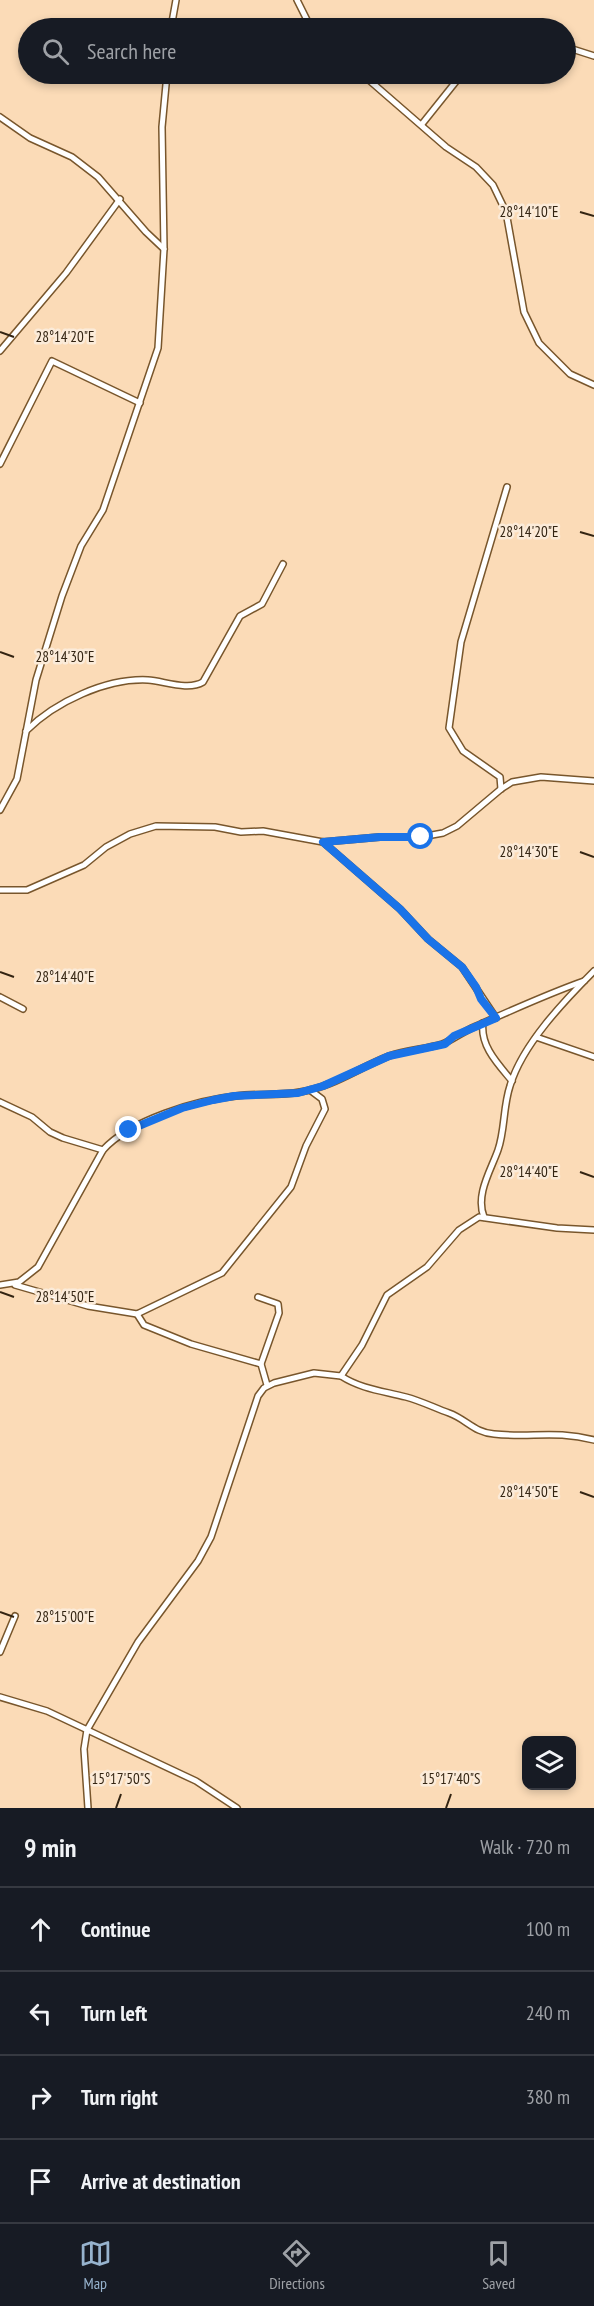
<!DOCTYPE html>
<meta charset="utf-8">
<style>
:root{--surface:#171b24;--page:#242831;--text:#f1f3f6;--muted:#9ea1a6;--line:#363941;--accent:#97b3ce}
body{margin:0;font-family:"PT Sans Narrow",sans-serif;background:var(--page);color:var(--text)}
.controls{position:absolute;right:18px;bottom:18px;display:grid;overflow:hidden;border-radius:12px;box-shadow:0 3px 9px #0003}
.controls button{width:54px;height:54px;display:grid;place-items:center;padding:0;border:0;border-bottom:2px solid var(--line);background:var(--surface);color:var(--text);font:30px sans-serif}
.stop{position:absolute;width:18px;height:18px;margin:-14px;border:4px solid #1a73e8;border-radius:50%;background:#fff}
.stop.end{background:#1a73e8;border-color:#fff;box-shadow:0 2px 6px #0008}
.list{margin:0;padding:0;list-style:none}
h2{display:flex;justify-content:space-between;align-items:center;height:78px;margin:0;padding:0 24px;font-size:26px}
h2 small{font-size:20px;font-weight:400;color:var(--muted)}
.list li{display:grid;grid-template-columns:39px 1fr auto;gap:18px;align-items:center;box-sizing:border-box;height:84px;padding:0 24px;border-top:2px solid var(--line)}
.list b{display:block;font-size:22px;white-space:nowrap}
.list em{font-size:20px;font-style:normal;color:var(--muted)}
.icon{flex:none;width:33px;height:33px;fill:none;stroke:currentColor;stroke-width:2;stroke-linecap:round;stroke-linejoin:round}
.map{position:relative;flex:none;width:594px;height:1808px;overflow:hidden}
.search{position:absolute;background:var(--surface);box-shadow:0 3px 9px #0003;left:18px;right:18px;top:18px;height:66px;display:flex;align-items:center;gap:15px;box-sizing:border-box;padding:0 21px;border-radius:33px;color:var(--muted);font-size:22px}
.sheet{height:414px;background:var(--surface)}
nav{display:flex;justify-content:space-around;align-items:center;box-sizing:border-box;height:84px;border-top:2px solid var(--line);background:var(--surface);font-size:16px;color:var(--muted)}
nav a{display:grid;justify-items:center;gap:3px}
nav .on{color:var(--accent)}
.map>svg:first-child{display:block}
</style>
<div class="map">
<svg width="594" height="1808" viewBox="0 0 594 1808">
<rect width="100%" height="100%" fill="#fbdbb7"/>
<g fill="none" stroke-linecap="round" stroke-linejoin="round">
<defs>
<g id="minor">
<polyline points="297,0 311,28"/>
<polyline points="171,28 176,0"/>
<polyline points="566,47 594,56"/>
<polyline points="362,74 446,147 476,167 493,185 506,212 524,312 539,343 570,374 594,385"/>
<polyline points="0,117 30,138 72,157 98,177 146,232 164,249"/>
<polyline points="422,124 462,74"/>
<polyline points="0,351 66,273 120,199"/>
<polyline points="0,464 52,361 140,403"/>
<path d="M26,731C55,702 106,678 148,680C164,681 188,691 203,682L240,616L262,604L283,564"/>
<polyline points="501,789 500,777 463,751 449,728 461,642 507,487"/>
<polyline points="0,810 17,779 36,680 62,596 81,546 103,510 158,348 164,249 162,127 167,74"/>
<polyline points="323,842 400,909 428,939 462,967 496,1018"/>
<polyline points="0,890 27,890 84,865 106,847 130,834 156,826 215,827 241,832 263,831 323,842 380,837 421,837 443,833 457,826 501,789 512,782 541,777 594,781"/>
<polyline points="0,997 23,1009"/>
<path d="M483,1023C480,1046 498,1064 512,1081"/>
<polyline points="536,1037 594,1057"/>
<polyline points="0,1102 32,1117 50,1132 63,1138 103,1150"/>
<path d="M484,1217C475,1195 491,1170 498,1150C505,1130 503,1107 510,1086C522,1045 564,1001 594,971"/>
<path d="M0,1285L19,1282L38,1267L103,1150C130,1120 197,1100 236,1096C257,1093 280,1096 300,1092C333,1087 358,1068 389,1056C406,1050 425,1049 442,1044C451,1041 464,1031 474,1027C510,1011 547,994 584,981"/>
<polyline points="15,1285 88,1306 137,1314 222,1273 291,1187 306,1146 325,1109 322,1099 310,1090"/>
<polyline points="258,1297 278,1304 279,1313 261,1364"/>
<polyline points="137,1314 144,1325 191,1344 261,1364 267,1385"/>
<path d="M341,1376C361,1389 383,1391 406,1397C421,1401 435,1408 449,1413C466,1419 475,1433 494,1434C531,1438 555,1430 594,1440"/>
<polyline points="0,1652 15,1616"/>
<polyline points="0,1697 47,1711 196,1781 237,1808"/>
<polyline points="88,1808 84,1749 87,1730 138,1642 198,1561 211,1537 258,1396 264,1388 274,1383 314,1373 341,1376 362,1345 387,1295 427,1267 459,1230 479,1217 557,1228 594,1230"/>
</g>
</defs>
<use href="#minor" stroke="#78562c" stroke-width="8"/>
<use href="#minor" stroke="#fff" stroke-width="5"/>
</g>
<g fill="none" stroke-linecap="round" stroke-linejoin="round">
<polyline stroke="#1a73e8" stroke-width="8" points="129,1130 182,1108 213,1100 234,1096 298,1093 323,1086 389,1056 445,1044 454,1036 496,1018 481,999 476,987 462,967 428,939 400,909 323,842 380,837 421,837"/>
</g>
<path fill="none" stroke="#332412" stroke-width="2" d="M580,212L594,216M0,332L14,337M580,532L594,536M0,652L14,657M580,852L594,857M0,972L14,977M580,1172L594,1177M0,1292L14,1297M580,1492L594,1497M0,1612L14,1617M116,1808L121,1794M446,1808L451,1794"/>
<g font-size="15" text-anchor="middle" fill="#332412" stroke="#fbebd9" stroke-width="5" stroke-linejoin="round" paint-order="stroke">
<text x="529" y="217">28°14'10"E</text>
<text x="65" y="342">28°14'20"E</text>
<text x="529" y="537">28°14'20"E</text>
<text x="65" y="662">28°14'30"E</text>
<text x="529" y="857">28°14'30"E</text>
<text x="65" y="982">28°14'40"E</text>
<text x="529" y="1177">28°14'40"E</text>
<text x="65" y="1302">28°14'50"E</text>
<text x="529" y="1497">28°14'50"E</text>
<text x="65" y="1622">28°15'00"E</text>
<text x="121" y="1784">15°17'50"S</text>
<text x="451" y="1784">15°17'40"S</text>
</g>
</svg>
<div class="controls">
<button><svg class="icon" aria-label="layers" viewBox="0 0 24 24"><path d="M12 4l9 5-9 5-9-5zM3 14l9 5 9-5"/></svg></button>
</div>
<div class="stop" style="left:421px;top:837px"></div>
<div class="stop end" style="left:129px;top:1130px"></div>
<div class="search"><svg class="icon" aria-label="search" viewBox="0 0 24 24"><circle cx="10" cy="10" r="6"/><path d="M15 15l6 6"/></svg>Search here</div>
</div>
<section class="sheet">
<h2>9 min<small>Walk · 720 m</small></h2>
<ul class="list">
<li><svg class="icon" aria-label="ahead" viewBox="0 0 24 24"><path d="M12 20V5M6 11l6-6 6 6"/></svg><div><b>Continue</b></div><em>100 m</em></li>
<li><svg class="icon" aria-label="left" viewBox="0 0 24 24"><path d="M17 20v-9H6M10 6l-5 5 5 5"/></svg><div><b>Turn left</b></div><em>240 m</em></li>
<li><svg class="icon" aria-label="right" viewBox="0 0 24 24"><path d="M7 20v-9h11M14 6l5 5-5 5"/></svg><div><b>Turn right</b></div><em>380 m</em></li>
<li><svg class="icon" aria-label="arrive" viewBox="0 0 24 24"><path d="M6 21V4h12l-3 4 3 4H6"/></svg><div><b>Arrive at destination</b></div></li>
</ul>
</section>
<nav>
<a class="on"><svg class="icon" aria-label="map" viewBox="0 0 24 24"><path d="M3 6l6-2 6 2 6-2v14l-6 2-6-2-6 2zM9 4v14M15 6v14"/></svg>Map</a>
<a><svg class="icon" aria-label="directions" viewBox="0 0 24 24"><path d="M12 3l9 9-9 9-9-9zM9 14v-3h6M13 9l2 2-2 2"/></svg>Directions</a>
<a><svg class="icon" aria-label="saved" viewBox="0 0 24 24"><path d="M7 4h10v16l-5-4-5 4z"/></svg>Saved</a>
</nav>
